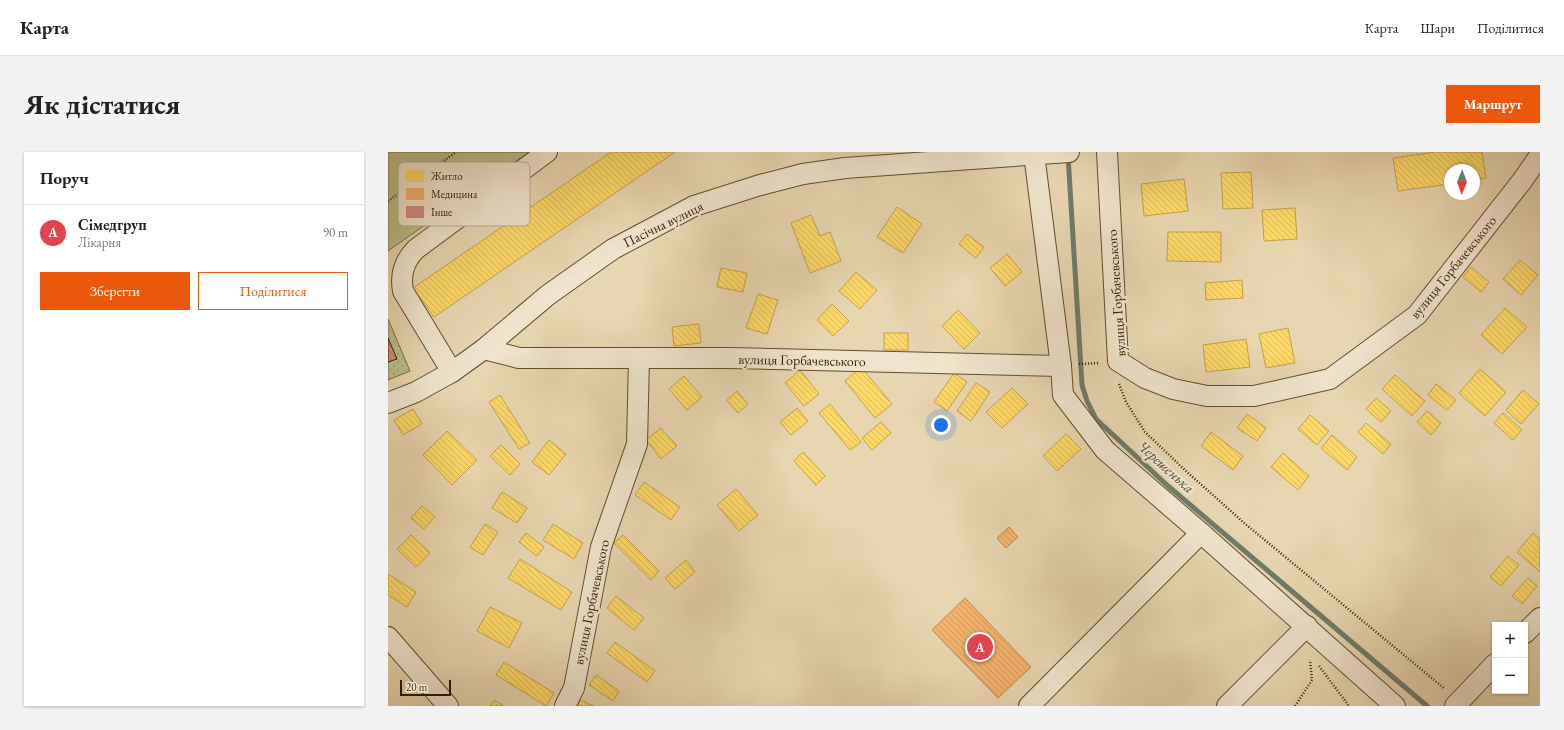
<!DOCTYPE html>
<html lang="uk">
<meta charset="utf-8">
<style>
:root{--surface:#fff;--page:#f2f2f2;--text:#222;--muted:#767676;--line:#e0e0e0;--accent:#ea580c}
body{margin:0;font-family:"EB Garamond",serif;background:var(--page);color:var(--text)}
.controls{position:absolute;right:12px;bottom:12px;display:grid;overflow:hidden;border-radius:0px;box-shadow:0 1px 3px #0004}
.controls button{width:36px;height:36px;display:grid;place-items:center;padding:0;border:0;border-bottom:1px solid var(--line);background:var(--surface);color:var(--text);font:20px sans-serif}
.compass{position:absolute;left:1056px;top:12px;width:36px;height:36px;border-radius:50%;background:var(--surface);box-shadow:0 1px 3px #0004;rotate:181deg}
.scale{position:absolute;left:12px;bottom:10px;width:51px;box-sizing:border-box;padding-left:4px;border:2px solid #351f00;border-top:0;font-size:11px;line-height:14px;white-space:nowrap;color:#351f00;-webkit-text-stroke:3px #f0e4cc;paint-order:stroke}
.you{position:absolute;left:553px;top:273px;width:14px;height:14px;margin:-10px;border:3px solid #fff;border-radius:50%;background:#1a73e8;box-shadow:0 0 0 6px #1a73e833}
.badge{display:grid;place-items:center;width:26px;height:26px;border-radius:50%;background:var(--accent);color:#fff;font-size:13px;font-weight:700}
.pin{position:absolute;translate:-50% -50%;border:2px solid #fff;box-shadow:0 1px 4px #0006}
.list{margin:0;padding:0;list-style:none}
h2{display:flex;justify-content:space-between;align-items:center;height:52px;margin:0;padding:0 16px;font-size:17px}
h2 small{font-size:13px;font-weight:400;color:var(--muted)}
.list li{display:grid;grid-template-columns:26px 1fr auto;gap:12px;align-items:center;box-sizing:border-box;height:56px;padding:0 16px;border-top:1px solid var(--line)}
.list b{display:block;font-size:15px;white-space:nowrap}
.list p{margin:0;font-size:13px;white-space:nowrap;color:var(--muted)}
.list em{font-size:13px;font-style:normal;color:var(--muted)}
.actions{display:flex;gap:8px;padding:12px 16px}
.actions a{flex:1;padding:9px 0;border:1px solid var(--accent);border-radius:0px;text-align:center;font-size:14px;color:var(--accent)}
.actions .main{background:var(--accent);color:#fff}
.map{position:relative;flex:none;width:1152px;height:554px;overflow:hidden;border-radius:0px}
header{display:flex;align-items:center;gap:24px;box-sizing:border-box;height:56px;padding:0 20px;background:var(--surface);border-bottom:1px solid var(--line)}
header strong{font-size:19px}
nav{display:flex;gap:22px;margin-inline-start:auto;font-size:14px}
.intro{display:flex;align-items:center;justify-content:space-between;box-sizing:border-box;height:96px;padding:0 24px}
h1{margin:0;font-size:28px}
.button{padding:10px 18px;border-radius:0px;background:var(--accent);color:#fff;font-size:14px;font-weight:700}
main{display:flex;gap:24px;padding:0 24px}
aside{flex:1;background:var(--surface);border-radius:0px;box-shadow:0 1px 3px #0004}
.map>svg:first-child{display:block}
</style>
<header>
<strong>Карта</strong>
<nav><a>Карта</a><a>Шари</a><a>Поділитися</a></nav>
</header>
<div class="intro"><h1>Як дістатися</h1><a class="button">Маршрут</a></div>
<main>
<aside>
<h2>Поруч<small></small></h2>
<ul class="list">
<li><span class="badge" style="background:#e0444e">A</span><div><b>Сімедгруп</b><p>Лікарня</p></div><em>90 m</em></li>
</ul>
<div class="actions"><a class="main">Зберегти</a><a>Поділитися</a></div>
</aside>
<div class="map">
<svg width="1152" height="554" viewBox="0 0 1152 554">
<defs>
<pattern id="park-dots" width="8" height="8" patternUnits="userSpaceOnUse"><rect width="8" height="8" fill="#babd88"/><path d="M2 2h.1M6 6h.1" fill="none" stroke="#a0a274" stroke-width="1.8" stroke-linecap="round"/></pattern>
<pattern id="homes-back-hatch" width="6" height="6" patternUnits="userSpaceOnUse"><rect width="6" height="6" fill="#ffd966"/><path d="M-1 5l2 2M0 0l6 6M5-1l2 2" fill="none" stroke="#dbba57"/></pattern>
<pattern id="health-back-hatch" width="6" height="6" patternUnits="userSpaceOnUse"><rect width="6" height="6" fill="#f6b26b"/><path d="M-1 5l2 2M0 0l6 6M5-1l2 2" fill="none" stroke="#d4995b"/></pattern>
<pattern id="building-back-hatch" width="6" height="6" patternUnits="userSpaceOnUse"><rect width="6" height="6" fill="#d58c7f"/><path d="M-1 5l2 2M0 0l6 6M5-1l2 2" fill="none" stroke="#ae7266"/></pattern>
</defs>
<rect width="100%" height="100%" fill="#e8d6b0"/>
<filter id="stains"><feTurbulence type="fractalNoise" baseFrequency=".005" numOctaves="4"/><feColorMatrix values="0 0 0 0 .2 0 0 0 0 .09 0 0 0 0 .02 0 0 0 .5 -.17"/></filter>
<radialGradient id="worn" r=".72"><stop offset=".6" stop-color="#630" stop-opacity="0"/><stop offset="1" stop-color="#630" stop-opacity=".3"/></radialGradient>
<polygon fill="#babd88" stroke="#786e44" points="0,0 141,0 0,99"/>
<polygon fill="url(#park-dots)" stroke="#786e44" points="0,167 22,219 0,228"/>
<g fill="url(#homes-back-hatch)" stroke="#c2a147">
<polygon points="223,0 287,0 46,165 25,136"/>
<polygon points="1047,0 1094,0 1098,26 1086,28 1086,18 1062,18 1062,32 1010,39 1005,6"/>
<polygon points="863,20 865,56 835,57 833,21"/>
<polygon points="796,27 800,59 756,64 753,32"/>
<polygon points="509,55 534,72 515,101 489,85"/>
<polygon points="907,56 909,87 876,89 874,58"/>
<polygon points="423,63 432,84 442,80 453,109 422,121 403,71"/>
<polygon points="780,80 833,80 833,110 779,109"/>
<polygon points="579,82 596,95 588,106 571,92"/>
<polygon points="619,102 634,120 617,134 602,116"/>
<polygon points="1132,108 1150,123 1133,143 1115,127"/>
<polygon points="1083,115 1101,130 1093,140 1075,125"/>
<polygon points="333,116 359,121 355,140 329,135"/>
<polygon points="468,120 489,138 472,157 451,139"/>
<polygon points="854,128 855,146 818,148 817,131"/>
<polygon points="370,142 390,148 379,182 358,176"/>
<polygon points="444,152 461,169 445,184 429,168"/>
<polygon points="1117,156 1139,175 1114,202 1093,183"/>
<polygon points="570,158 592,181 576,197 554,174"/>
<polygon points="311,172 313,191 286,194 284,175"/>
<polygon points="900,176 907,211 878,216 871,182"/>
<rect x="496" y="181" width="24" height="17"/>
<polygon points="858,187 862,215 818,220 815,193"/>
<polygon points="473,215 504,252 487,266 457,229"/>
<polygon points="1092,217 1118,240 1097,264 1071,241"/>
<polygon points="412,218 431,242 416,254 397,231"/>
<polygon points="566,221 579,230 559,259 546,250"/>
<polygon points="1007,223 1037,249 1024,264 994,237"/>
<polygon points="296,224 314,245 299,258 281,237"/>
<polygon points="588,231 602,240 583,269 569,259"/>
<polygon points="1048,232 1068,248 1059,258 1040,243"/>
<polygon points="624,236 640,252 614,276 598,260"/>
<polygon points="1135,238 1151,252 1133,272 1118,258"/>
<polygon points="349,239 360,252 350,261 339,248"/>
<polygon points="112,243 142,291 131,297 101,250"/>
<polygon points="988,246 1003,259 993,270 978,257"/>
<polygon points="442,252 473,290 462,298 431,261"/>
<polygon points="409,256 420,269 403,283 392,270"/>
<polygon points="25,257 34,272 15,283 6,268"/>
<polygon points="1039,259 1053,271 1043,283 1029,270"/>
<polygon points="1115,261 1134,278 1125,288 1106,271"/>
<polygon points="859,262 878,276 869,289 849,276"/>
<polygon points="922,263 941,279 929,293 910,277"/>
<polygon points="493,270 503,281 484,298 474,286"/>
<polygon points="978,271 1003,292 995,302 970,280"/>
<polygon points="273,276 289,294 273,307 258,288"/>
<polygon points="59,279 89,308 64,333 35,303"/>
<polygon points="823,280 855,304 845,318 813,294"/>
<polygon points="678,282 693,297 669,319 655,304"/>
<polygon points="944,283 969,305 959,318 933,296"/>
<polygon points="161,288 178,302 161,323 144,310"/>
<polygon points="113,293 132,312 122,323 102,304"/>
<polygon points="415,300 437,324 428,333 406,309"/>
<polygon points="895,301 921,324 910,338 883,315"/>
<polygon points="256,330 292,355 283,368 247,343"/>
<polygon points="348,337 370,363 351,379 329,353"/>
<polygon points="114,340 139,356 129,371 104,356"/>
<polygon points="34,354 47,365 36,377 23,366"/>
<polygon points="97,372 110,380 95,403 82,395"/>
<polygon points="165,372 195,391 186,407 155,388"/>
<polygon points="138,381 156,395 149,404 131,390"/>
<polygon points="1145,381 1152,387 1152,420 1129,400"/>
<polygon points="23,383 42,401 28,415 9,397"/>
<polygon points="235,383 271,419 263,428 226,391"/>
<polygon points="1120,404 1131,413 1113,434 1102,425"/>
<polygon points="132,407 184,440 173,458 120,426"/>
<polygon points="298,408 307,420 287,437 277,426"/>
<polygon points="0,422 28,440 19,455 0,443"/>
<polygon points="1140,426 1149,434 1134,452 1124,444"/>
<polygon points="228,444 256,466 246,478 219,456"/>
<polygon points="102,455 134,471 121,496 89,479"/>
<polygon points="227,490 267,519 259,530 219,501"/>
<polygon points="116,510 166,541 158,554 108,523"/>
<polygon points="208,523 231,539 225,549 201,533"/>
<polygon points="106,548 116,554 102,554"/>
<polygon points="192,548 206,554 190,554"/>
</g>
<g fill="url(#health-back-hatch)" stroke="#bc864b">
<polygon points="621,375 630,385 618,396 609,386"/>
<polygon points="577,446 643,515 610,546 544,478"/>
</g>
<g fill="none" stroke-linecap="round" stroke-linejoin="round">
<polyline stroke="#707b67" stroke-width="5" points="680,3 694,233 699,249 708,267 736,293 780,334 1039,554"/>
</g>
<polygon fill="url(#building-back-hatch)" stroke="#351f00" points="0,186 9,207 0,210"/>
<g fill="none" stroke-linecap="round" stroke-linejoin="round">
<defs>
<g id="minor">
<polyline points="719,0 730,209 757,226 785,237 819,244 866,244 942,227 1029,163 1134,29 1152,3"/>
<polyline points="646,2 673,214 675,243 717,298 813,381"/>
<polyline points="96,197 131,206 340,206 673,214"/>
<path d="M64,220L15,139C12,122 16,109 28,97L159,0"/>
<polyline points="0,251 28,240 64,220 96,197 160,143 225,97 306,54 372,33 415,22 457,16 681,0"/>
<polyline points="1137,481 1152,466"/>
<polyline points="0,485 60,554"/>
<polyline points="177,554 186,536 213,395 249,292 251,206"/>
<polyline points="641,554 813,381 1007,554"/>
<polyline points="839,554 919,474"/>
<polyline points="1067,554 1107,512"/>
</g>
</defs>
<use href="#minor" stroke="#624d2c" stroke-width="22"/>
<g stroke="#351f00" stroke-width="2.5" stroke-dasharray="1 2" stroke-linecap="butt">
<polyline points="0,49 68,0"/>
<polyline points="691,212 712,211"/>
<polyline points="731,232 738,250 757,280 799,320 855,370 1057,537"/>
<polyline points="931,514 961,554"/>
<polyline points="907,554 924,528 922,508"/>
</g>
<use href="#minor" stroke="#f0e4cc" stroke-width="20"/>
</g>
<g text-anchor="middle" stroke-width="4" stroke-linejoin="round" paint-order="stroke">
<g font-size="14" fill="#351f00" stroke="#f0e4cc">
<text transform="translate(275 72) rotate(-26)" y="5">Пасічна вулиця</text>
<text transform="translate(1065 115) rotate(-51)" y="5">вулиця Горбачевського</text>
<text transform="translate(728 141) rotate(-94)" y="5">вулиця Горбачевського</text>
<text transform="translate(414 208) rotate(1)" y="5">вулиця Горбачевського</text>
<text transform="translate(203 450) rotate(-78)" y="5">вулиця Горбачевського</text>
</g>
<g font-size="15" font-style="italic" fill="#524d34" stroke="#f0e4cc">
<text transform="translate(778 315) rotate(42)" y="5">Черешенька</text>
</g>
</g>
<rect x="10" y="10" width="132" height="64" rx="6" fill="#f0e4cc" stroke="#b8a98f" stroke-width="1"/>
<rect x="18" y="18" width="18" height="12" fill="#ffd966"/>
<rect x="18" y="36" width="18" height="12" fill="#f6b26b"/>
<rect x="18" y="54" width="18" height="12" fill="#d58c7f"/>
<g font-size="11" fill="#351f00">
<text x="43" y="28">Житло</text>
<text x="43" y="46">Медицина</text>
<text x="43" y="64">Інше</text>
</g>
<rect width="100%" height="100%" filter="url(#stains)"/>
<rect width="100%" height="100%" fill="url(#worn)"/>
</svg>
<div class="controls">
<button>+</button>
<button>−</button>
</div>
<svg class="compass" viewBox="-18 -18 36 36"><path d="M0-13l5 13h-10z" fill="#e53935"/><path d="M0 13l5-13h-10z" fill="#767676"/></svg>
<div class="scale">20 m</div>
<div class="you"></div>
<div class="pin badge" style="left:592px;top:495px;background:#e0444e">A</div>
</div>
</main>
